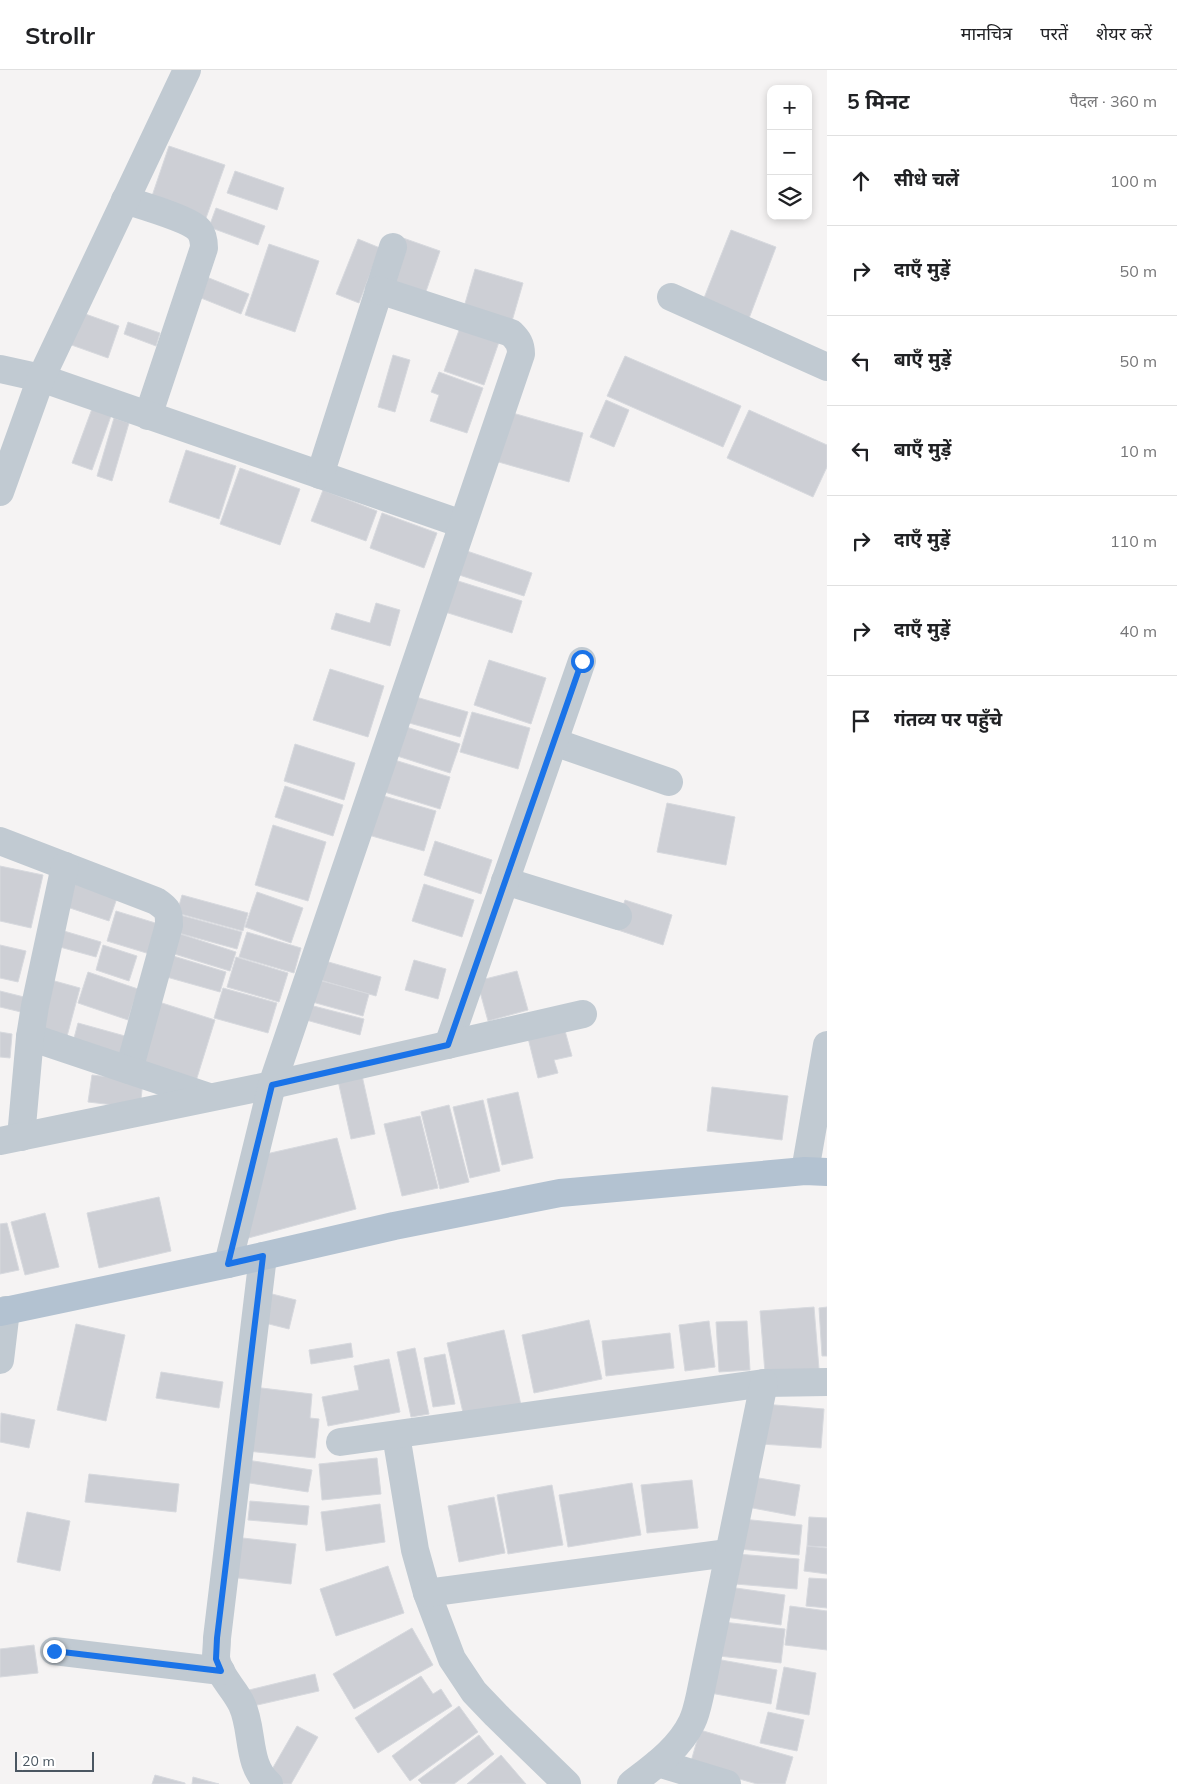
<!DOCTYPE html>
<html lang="hi">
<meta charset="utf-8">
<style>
:root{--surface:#fff;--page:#f2f2f2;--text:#202124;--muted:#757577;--line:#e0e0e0}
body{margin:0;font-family:Mulish,"Noto Sans Devanagari",sans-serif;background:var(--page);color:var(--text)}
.controls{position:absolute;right:15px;top:15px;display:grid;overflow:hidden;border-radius:10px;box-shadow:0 2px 8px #0003}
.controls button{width:45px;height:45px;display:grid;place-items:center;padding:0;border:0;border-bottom:1px solid var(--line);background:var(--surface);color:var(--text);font:25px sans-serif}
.scale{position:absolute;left:15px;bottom:12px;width:79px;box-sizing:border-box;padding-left:5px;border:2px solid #4a5661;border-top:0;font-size:14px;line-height:18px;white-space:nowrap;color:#4a5661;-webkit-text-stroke:4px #fff;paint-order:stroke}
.stop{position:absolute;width:15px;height:15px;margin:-11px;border:4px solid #1a73e8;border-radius:50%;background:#fff}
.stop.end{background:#1a73e8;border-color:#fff;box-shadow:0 1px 5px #0008}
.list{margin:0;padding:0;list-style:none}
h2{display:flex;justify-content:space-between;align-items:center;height:65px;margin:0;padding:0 20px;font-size:21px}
h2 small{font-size:16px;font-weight:400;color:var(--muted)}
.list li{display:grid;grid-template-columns:32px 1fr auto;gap:15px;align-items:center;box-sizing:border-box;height:90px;padding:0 20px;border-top:1px solid var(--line)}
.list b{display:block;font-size:19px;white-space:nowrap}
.list em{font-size:16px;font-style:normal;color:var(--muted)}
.icon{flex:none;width:28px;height:28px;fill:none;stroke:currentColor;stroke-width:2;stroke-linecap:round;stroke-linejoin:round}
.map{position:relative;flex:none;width:827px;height:1714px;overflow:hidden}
header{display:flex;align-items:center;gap:30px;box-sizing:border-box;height:70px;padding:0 25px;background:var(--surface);border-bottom:1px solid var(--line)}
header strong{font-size:24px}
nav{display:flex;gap:28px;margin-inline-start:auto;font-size:18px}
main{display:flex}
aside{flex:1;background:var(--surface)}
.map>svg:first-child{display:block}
</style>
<header>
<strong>Strollr</strong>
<nav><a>मानचित्र</a><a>परतें</a><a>शेयर करें</a></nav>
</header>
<main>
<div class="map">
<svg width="827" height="1714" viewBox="0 0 827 1714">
<rect width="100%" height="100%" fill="#f5f3f3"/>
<g fill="#cdcfd5" stroke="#d7d9de">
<polygon points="169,76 225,95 206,148 151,129"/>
<polygon points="235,101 284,118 277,140 227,123"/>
<polygon points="216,138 265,156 258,175 209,157"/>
<polygon points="731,160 776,177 748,251 702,233"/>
<polygon points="403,168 440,181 423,230 386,217"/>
<polygon points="358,169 380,178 359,233 336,224"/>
<polygon points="269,174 319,191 295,262 245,245"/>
<polygon points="475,199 523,213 510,258 462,244"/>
<polygon points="204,206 249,224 241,244 196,226"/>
<polygon points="77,241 119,256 108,288 66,273"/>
<polygon points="128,252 160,263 156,276 124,264"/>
<polygon points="461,255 500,269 484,315 444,301"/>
<polygon points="393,285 410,290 395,342 378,337"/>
<polygon points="625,286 741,336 723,377 607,326"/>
<polygon points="439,302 483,318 467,363 430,351 439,325 431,322"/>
<polygon points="606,330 629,340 614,377 590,367"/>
<polygon points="93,336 112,343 92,400 72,393"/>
<polygon points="502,340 583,363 569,412 488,389"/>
<polygon points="749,340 827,375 827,397 813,427 727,388"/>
<polygon points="114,348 129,353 112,411 97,406"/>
<polygon points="186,380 236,396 219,449 169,432"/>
<polygon points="240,398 300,419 280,475 220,454"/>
<polygon points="323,420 377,441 366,471 311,451"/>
<polygon points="382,443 437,463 424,498 370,478"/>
<polygon points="455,477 532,503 524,526 447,501"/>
<polygon points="455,510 522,531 512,563 445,542"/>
<polygon points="376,533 400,540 390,576 331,559 336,543 370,553"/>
<polygon points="489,590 546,608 531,654 474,635"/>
<polygon points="330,599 384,616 368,667 313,650"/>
<polygon points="409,625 468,642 460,667 402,651"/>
<polygon points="472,642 530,658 518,699 460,682"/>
<polygon points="400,655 460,674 450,703 391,684"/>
<polygon points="295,674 355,693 344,730 284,711"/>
<polygon points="388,688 450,707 440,739 378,720"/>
<polygon points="285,716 343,735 333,766 275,747"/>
<polygon points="377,724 436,741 424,781 365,764"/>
<polygon points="667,733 735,747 726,795 657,782"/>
<polygon points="273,755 326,772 308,831 255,815"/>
<polygon points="435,771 492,790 481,824 424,805"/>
<polygon points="0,796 43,805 31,858 0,851"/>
<polygon points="66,811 117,828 109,851 58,834"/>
<polygon points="424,814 474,830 462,867 412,851"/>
<polygon points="257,822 303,838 291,873 245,857"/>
<polygon points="182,825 248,843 243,861 177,843"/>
<polygon points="625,830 672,845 663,875 615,859"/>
<polygon points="116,841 162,855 153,885 107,871"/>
<polygon points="180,845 242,862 237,879 175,862"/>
<polygon points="54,858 101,872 96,887 49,874"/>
<polygon points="174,862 236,882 230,901 168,882"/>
<polygon points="247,862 301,878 294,903 239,887"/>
<polygon points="0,875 26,881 18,912 0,908"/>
<polygon points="103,875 137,886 129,911 96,900"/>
<polygon points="170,885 226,902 220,922 163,906"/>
<polygon points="236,887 288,903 279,932 227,917"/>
<polygon points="318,889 381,907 376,926 313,908"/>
<polygon points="414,890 446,899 438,929 405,920"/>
<polygon points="517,901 528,940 488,951 477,911"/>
<polygon points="88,902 138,919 128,950 78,933"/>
<polygon points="311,908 369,924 363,946 305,930"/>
<polygon points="51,910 80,918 66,970 37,963"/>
<polygon points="223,918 277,933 268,963 214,948"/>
<polygon points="0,921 24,927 21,942 0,937"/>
<polygon points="159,932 215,950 196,1011 140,993"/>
<polygon points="302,933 364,949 360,965 299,948"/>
<polygon points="562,950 572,986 554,990 558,1003 538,1008 526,960"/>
<polygon points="78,953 125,966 120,985 73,972"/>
<polygon points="0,962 12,964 10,988 0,987"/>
<polygon points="361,1001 375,1064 351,1069 337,1006"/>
<polygon points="92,1005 143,1011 140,1038 88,1032"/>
<polygon points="712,1017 788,1026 782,1070 707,1061"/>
<polygon points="518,1022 533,1088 502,1095 487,1029"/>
<polygon points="483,1030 500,1101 470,1108 453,1037"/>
<polygon points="449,1035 469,1112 440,1119 421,1042"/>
<polygon points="420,1046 438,1118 402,1126 384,1054"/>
<polygon points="337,1068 356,1139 241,1170 266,1084"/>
<polygon points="159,1127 171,1181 99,1198 87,1143"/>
<polygon points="45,1143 59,1197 25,1205 11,1152"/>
<polygon points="7,1153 19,1200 0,1204 0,1154"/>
<polygon points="268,1223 296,1230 289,1259 261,1252"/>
<polygon points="814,1237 819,1299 765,1303 760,1241"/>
<polygon points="827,1237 827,1286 822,1286 819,1238"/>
<polygon points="589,1250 602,1309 534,1323 522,1265"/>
<polygon points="709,1251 715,1297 685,1301 679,1255"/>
<polygon points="747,1251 750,1300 719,1302 716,1252"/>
<polygon points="76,1254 125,1265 106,1351 57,1340"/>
<polygon points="504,1260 521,1335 464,1347 447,1273"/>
<polygon points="670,1263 674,1298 606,1306 602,1271"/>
<polygon points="351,1273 353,1287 311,1294 309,1280"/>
<polygon points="415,1278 429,1344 411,1347 397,1282"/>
<polygon points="445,1284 455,1334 433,1337 424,1288"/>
<polygon points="389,1289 400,1342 328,1356 322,1327 359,1320 354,1296"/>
<polygon points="161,1302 223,1312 219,1338 156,1328"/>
<polygon points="253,1317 312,1324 310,1348 319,1349 315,1388 247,1381"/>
<polygon points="763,1334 824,1339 821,1378 761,1374"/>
<polygon points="1,1343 35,1350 29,1378 0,1372"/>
<polygon points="377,1388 381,1424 322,1430 319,1394"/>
<polygon points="247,1390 312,1400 308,1422 243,1412"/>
<polygon points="89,1404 179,1414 176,1442 85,1432"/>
<polygon points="747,1406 800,1415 795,1446 742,1436"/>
<polygon points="692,1410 698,1458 647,1463 641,1415"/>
<polygon points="632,1413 641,1465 568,1477 559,1425"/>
<polygon points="552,1415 563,1475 508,1484 497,1425"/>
<polygon points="494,1427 505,1483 459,1492 448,1436"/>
<polygon points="250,1431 309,1436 307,1455 248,1450"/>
<polygon points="380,1434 385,1472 326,1481 321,1442"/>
<polygon points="27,1442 70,1451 60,1501 17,1492"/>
<polygon points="809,1447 827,1448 827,1477 807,1476"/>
<polygon points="742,1449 802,1455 799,1485 739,1479"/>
<polygon points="234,1467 296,1474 291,1514 229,1507"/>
<polygon points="807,1476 827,1478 827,1504 804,1501"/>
<polygon points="737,1484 799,1489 797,1519 735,1514"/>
<polygon points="388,1496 404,1543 336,1566 320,1519"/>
<polygon points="809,1508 827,1509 827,1538 806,1536"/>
<polygon points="729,1517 785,1525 781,1555 725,1547"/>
<polygon points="790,1536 827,1541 827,1580 785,1575"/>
<polygon points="723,1552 785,1559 781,1593 719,1586"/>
<polygon points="412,1558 433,1595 354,1639 333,1604"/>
<polygon points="34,1575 38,1603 0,1607 0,1579"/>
<polygon points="716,1589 777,1600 771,1634 710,1623"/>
<polygon points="784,1597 816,1603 809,1645 776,1639"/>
<polygon points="315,1604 319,1621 253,1636 249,1620"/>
<polygon points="421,1606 433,1624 441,1619 452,1636 378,1683 355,1648"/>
<polygon points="459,1636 478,1662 410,1711 392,1686"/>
<polygon points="768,1642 804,1650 797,1681 760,1673"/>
<polygon points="297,1656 318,1667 291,1714 277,1714 267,1708"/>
<polygon points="700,1660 793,1687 785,1714 757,1714 690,1695"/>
<polygon points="479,1665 494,1684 454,1714 422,1714 418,1710"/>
<polygon points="501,1685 526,1714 467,1714"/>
<polygon points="155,1705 185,1713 185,1714 152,1714"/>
<polygon points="193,1707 219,1714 192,1714"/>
</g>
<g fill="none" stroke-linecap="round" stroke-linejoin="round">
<g stroke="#c1cad2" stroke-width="28">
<path d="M125,130C140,135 190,149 199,160C203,165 204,171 204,178L148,346"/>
<polyline points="671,227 827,297"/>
<polyline points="0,299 41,308 462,454"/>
<polyline points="320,405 393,177"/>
<polyline points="0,422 41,308 187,0"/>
<polyline points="554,672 669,712"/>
<path d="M0,771L156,831C168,839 169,841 169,855L129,1000"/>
<polyline points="505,811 618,846"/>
<polyline points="30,967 209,1027"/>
<polyline points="448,975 582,591"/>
<polyline points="21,1067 30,967 35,936 65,796"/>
<polyline points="0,1071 272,1015 583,944"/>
<polyline points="805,1101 827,975"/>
<path d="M263,1186L217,1568C217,1575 216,1582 216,1588C218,1605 235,1619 242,1635C254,1661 246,1694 269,1714"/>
<path d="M228,1194L272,1015L521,284C521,274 518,270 511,263L379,220"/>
<polyline points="0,1290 6,1240"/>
<polyline points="396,1365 415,1480 427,1523 452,1589 474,1622 496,1645 567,1714"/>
<polyline points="340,1372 764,1313 827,1312"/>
<polyline points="427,1523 728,1483"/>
<polyline points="54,1581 221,1601"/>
<polyline points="658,1693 727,1714"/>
<path d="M631,1714C653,1697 679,1679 692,1652C696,1644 698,1634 700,1625L764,1313"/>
</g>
<polyline stroke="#b3c2d1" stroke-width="28" points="0,1242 228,1194 394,1156 560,1123 805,1101 827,1102"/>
</g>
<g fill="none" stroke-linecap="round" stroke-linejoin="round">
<polyline stroke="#1a73e8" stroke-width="6" points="54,1581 221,1601 216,1589 217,1568 263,1186 228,1194 272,1015 448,975 582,591"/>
</g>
</svg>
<div class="controls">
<button>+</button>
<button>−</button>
<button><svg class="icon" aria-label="layers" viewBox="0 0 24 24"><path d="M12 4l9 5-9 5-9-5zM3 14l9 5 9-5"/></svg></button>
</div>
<div class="scale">20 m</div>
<div class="stop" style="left:582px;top:591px"></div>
<div class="stop end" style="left:54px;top:1581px"></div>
</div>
<aside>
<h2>5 मिनट<small>पैदल · 360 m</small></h2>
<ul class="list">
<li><svg class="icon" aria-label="ahead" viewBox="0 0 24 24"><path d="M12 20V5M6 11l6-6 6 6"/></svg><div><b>सीधे चलें</b></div><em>100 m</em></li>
<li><svg class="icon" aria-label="right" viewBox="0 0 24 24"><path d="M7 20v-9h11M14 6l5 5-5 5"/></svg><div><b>दाएँ मुड़ें</b></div><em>50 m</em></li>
<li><svg class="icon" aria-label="left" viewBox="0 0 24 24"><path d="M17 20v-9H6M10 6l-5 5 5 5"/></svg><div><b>बाएँ मुड़ें</b></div><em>50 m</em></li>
<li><svg class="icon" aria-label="left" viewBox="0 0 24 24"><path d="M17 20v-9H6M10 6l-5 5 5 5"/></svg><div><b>बाएँ मुड़ें</b></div><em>10 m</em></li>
<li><svg class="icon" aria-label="right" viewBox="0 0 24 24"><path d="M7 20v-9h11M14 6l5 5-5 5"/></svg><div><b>दाएँ मुड़ें</b></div><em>110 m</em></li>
<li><svg class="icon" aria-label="right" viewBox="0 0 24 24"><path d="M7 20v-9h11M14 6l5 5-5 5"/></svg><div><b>दाएँ मुड़ें</b></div><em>40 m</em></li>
<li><svg class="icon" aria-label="arrive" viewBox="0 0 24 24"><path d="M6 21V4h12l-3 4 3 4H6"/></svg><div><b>गंतव्य पर पहुँचे</b></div></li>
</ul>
</aside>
</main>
